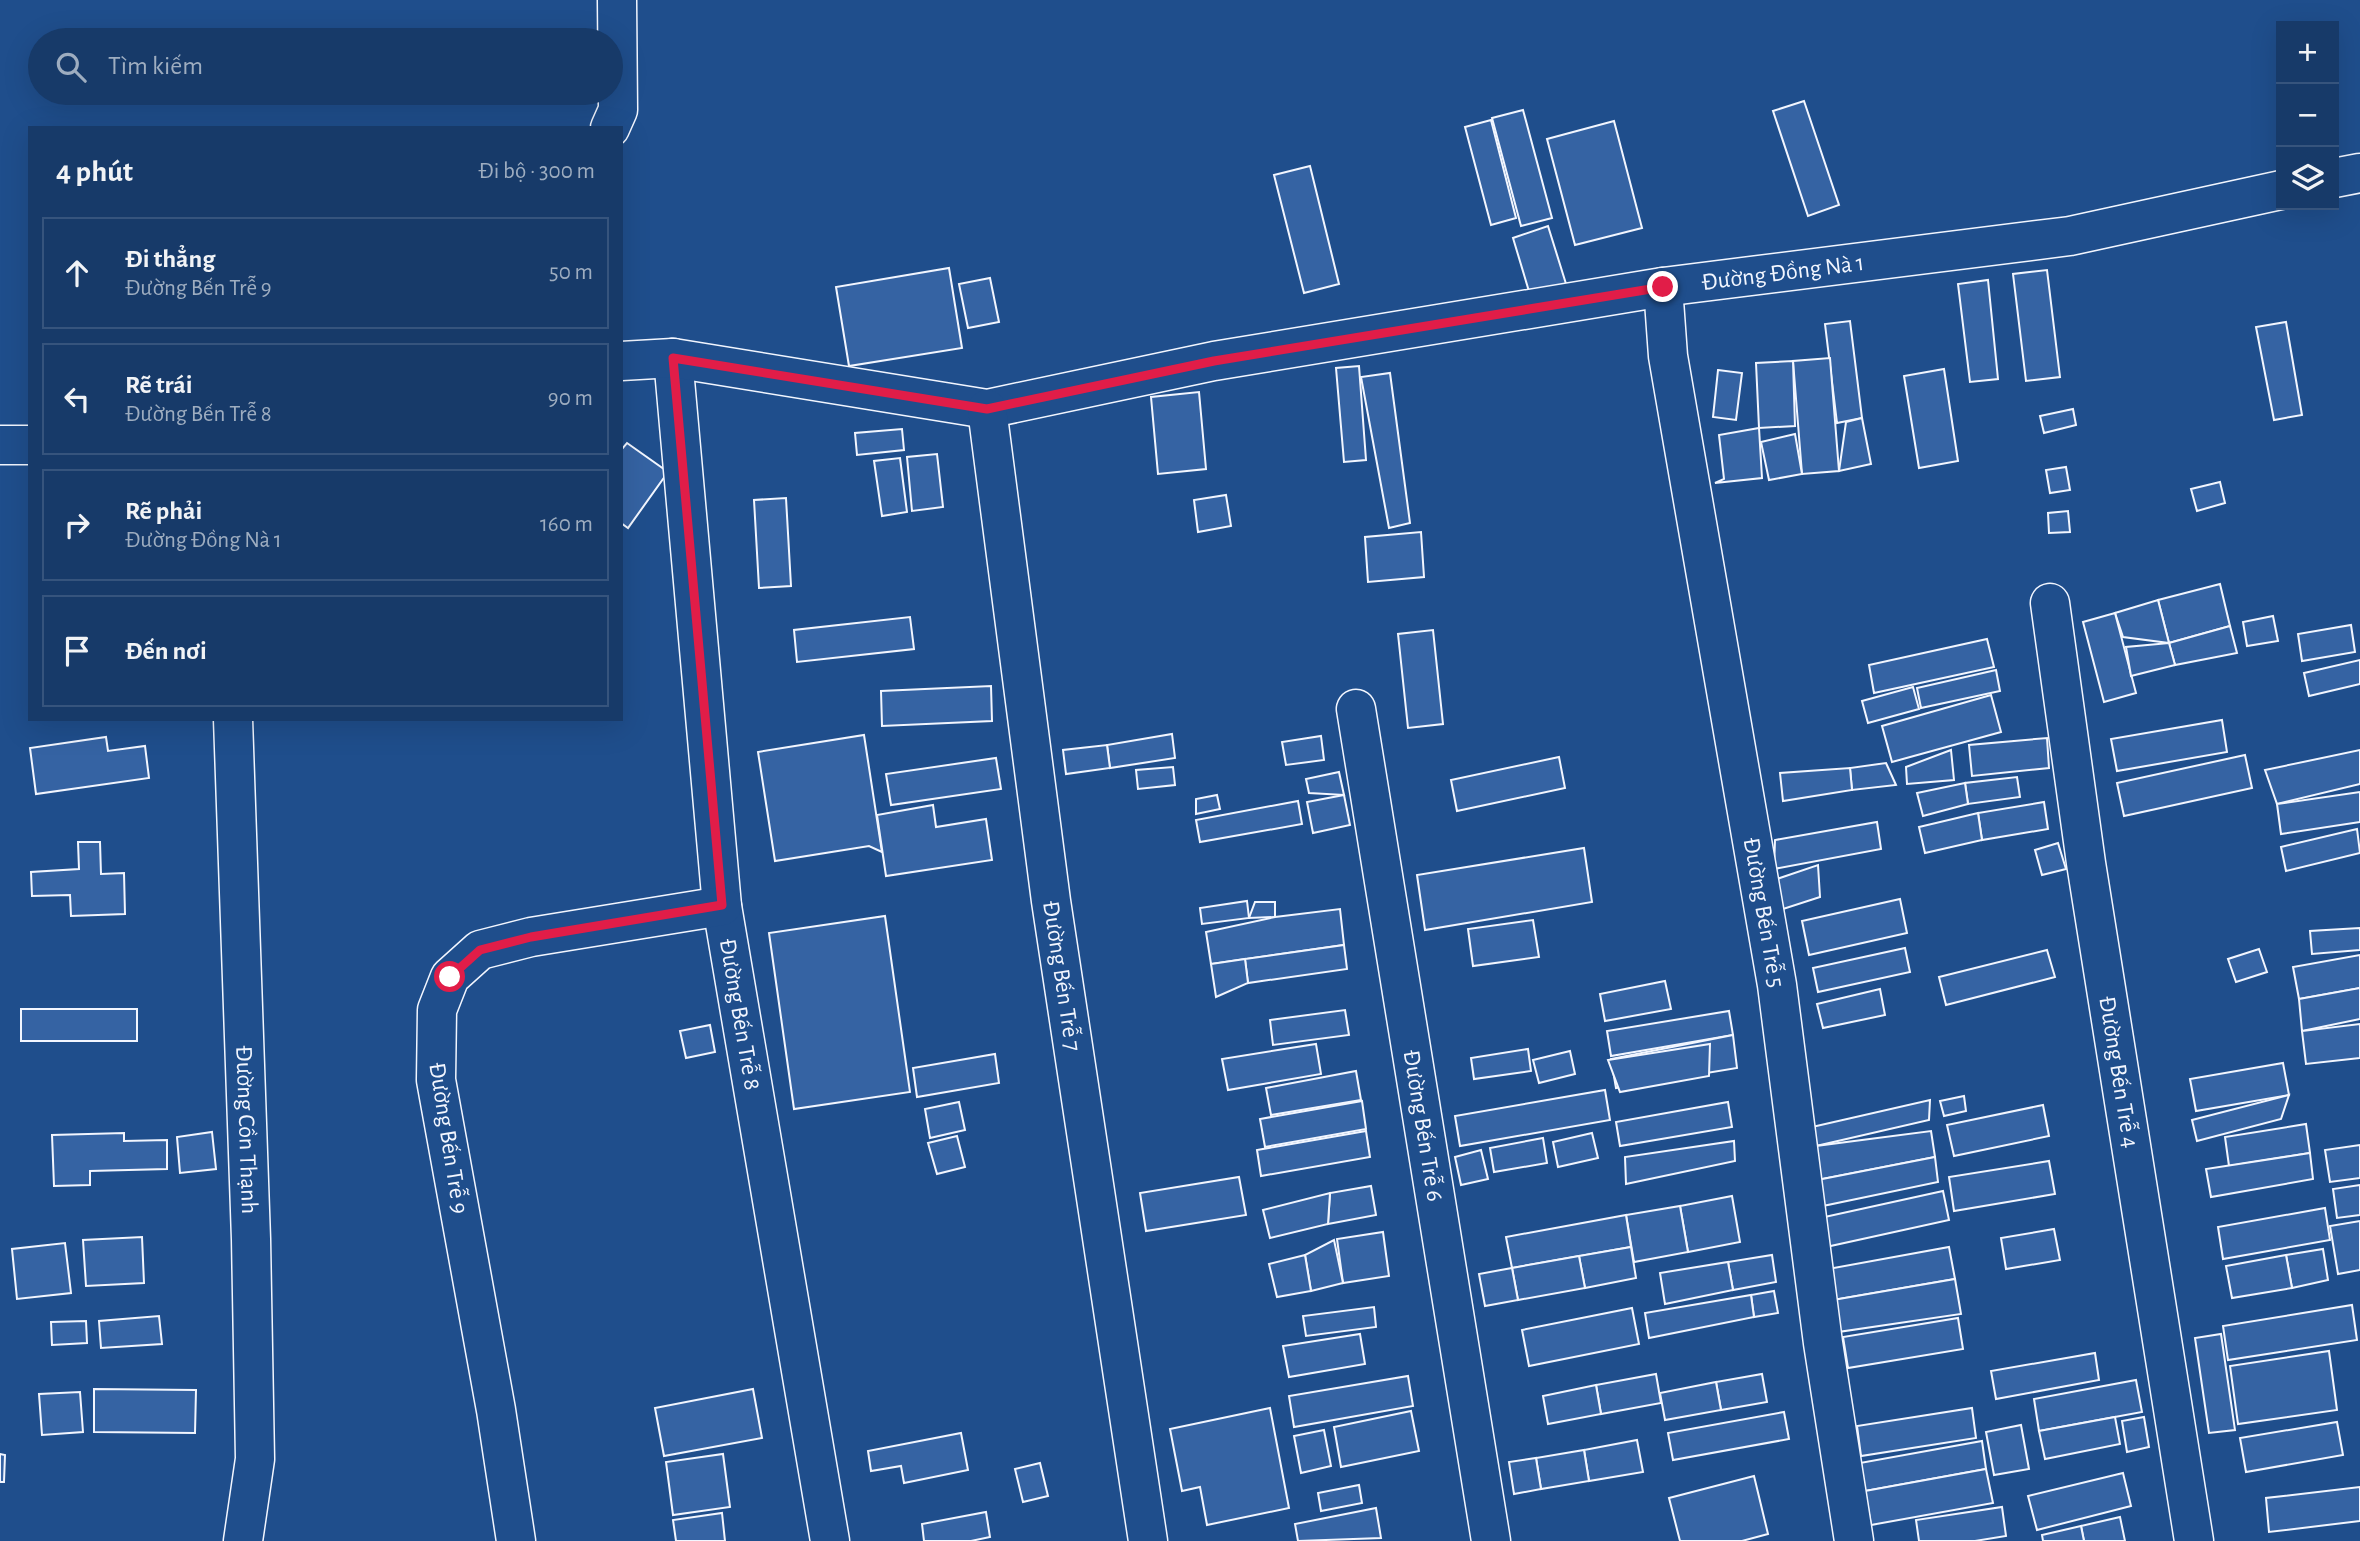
<!DOCTYPE html>
<html lang="vi">
<meta charset="utf-8">
<style>
:root{--surface:#173a69;--page:#20416f;--text:#f1f3f6;--muted:#9eadc0;--line:#36547d}
body{margin:0;font-family:"Alegreya Sans",sans-serif;background:var(--page);color:var(--text)}
.controls{position:absolute;right:21px;top:21px;display:grid;overflow:hidden;border-radius:0px;box-shadow:0 7px 28px #0002}
.controls button{width:63px;height:63px;display:grid;place-items:center;padding:0;border:0;border-bottom:2px solid var(--line);background:var(--surface);color:var(--text);font:35px sans-serif}
.stop{position:absolute;width:21px;height:21px;margin:-16px;border:5px solid #e11d48;border-radius:50%;background:#fff}
.stop.end{background:#e11d48;border-color:#fff;box-shadow:0 2px 7px #0008}
.list{margin:0;padding:0;list-style:none}
h2{display:flex;justify-content:space-between;align-items:center;height:91px;margin:0;padding:0 28px;font-size:30px}
h2 small{font-size:23px;font-weight:400;color:var(--muted)}
.list li{display:grid;grid-template-columns:46px 1fr auto;gap:21px;align-items:center;box-sizing:border-box;height:112px;margin:0 14px 14px;padding:0 14px;border:2px solid var(--line);border-radius:0px}
.list b{display:block;font-size:26px;white-space:nowrap}
.list p{margin:0;font-size:23px;white-space:nowrap;color:var(--muted)}
.list em{font-size:23px;font-style:normal;color:var(--muted)}
.icon{flex:none;width:38px;height:38px;fill:none;stroke:currentColor;stroke-width:2;stroke-linecap:round;stroke-linejoin:round}
.map{position:relative;flex:none;width:2360px;height:1541px;overflow:hidden}
.search{position:absolute;background:var(--surface);box-shadow:0 7px 28px #0002;left:28px;top:28px;width:595px;height:77px;display:flex;align-items:center;gap:18px;box-sizing:border-box;padding:0 24px;border-radius:38px;color:var(--muted);font-size:26px}
.panel{position:absolute;background:var(--surface);box-shadow:0 7px 28px #0002;left:28px;top:126px;width:595px;height:595px;border-radius:0px}
.map>svg:first-child{display:block}
</style>
<div class="map">
<svg width="2360" height="1541" viewBox="0 0 2360 1541">
<rect width="100%" height="100%" fill="#1f4e8c"/>
<g fill="#3563a3" stroke="#f2f6ff" stroke-width="2">
<polygon points="1804,101 1839,205 1808,216 1773,111"/>
<polygon points="1523,110 1552,218 1521,226 1492,118"/>
<polygon points="1491,120 1516,218 1491,225 1465,127"/>
<polygon points="1614,121 1642,228 1575,245 1547,139"/>
<polygon points="1310,166 1339,284 1304,293 1274,175"/>
<polygon points="1548,226 1567,287 1531,298 1513,238"/>
<polygon points="949,268 962,348 849,366 836,287"/>
<polygon points="2047,270 2060,377 2026,381 2013,274"/>
<polygon points="990,278 999,322 968,328 959,284"/>
<polygon points="1988,280 1998,379 1970,382 1958,284"/>
<polygon points="1850,321 1862,418 1837,423 1825,324"/>
<polygon points="2286,322 2302,415 2274,420 2256,327"/>
<polygon points="1830,358 1839,471 1802,474 1793,361"/>
<polygon points="1793,361 1795,426 1759,428 1756,363"/>
<polygon points="1359,366 1366,460 1344,462 1336,368"/>
<polygon points="1944,369 1958,461 1919,468 1904,376"/>
<polygon points="1718,370 1742,373 1736,420 1713,417"/>
<polygon points="1390,373 1410,523 1389,528 1361,377"/>
<polygon points="1199,392 1206,469 1158,474 1151,397"/>
<polygon points="2073,409 2076,425 2044,433 2040,416"/>
<polygon points="1862,418 1871,464 1839,471 1846,422"/>
<polygon points="1759,428 1762,478 1715,483 1724,479 1719,435"/>
<polygon points="902,429 904,450 857,455 855,433"/>
<polygon points="1795,434 1802,474 1769,480 1761,442"/>
<polygon points="627,443 668,472 628,528 621,523 621,450"/>
<polygon points="937,454 943,507 912,511 907,457"/>
<polygon points="900,458 907,512 882,516 874,461"/>
<polygon points="2066,467 2070,490 2050,493 2046,470"/>
<polygon points="2220,482 2225,503 2197,511 2191,489"/>
<polygon points="1226,495 1231,526 1198,532 1194,500"/>
<polygon points="786,498 791,586 759,588 754,500"/>
<polygon points="2068,511 2070,532 2049,533 2048,513"/>
<polygon points="1421,532 1424,577 1368,582 1365,537"/>
<polygon points="2220,584 2230,626 2169,643 2158,600"/>
<polygon points="2158,600 2169,643 2123,637 2115,613"/>
<polygon points="2115,613 2136,693 2104,702 2083,622"/>
<polygon points="2273,616 2278,641 2247,646 2243,622"/>
<polygon points="910,617 914,649 797,662 794,630"/>
<polygon points="2351,625 2355,652 2302,661 2298,634"/>
<polygon points="2230,626 2237,653 2175,665 2169,643"/>
<polygon points="1433,630 1443,724 1408,728 1398,634"/>
<polygon points="1987,639 1994,667 1874,693 1869,665"/>
<polygon points="2169,643 2175,665 2131,676 2126,647"/>
<polygon points="2360,660 2360,684 2309,696 2304,673"/>
<polygon points="1996,670 2000,691 1921,708 1917,688"/>
<polygon points="991,686 992,721 882,726 881,691"/>
<polygon points="1913,687 1919,709 1868,723 1862,701"/>
<polygon points="1991,695 2001,732 1892,762 1882,726"/>
<polygon points="2222,720 2227,752 2117,771 2111,739"/>
<polygon points="1172,734 1175,758 1110,768 1107,745"/>
<polygon points="864,735 882,852 869,846 775,861 758,752"/>
<polygon points="1321,736 1324,760 1286,765 1282,742"/>
<polygon points="106,737 108,751 145,746 149,778 36,794 30,748"/>
<polygon points="2047,738 2049,768 1972,776 1969,745"/>
<polygon points="1107,745 1110,768 1066,774 1063,750"/>
<polygon points="1951,750 1954,780 1907,784 1906,767"/>
<polygon points="2360,750 2360,784 2277,804 2265,770"/>
<polygon points="2245,755 2252,788 2124,816 2117,783"/>
<polygon points="1559,757 1565,788 1457,811 1451,780"/>
<polygon points="996,758 1001,789 891,805 886,774"/>
<polygon points="1886,763 1896,785 1852,790 1850,768"/>
<polygon points="1173,767 1175,785 1138,789 1136,770"/>
<polygon points="1850,768 1852,790 1783,801 1780,773"/>
<polygon points="1339,772 1344,795 1309,793 1306,779"/>
<polygon points="2017,777 2020,797 1968,804 1965,783"/>
<polygon points="1965,783 1968,804 1923,816 1917,793"/>
<polygon points="2360,792 2360,822 2281,834 2277,804"/>
<polygon points="1217,795 1220,809 1196,814 1196,799"/>
<polygon points="1344,795 1350,825 1313,833 1307,802"/>
<polygon points="1298,801 1302,824 1200,842 1196,820"/>
<polygon points="2044,802 2048,829 1982,840 1978,813"/>
<polygon points="933,805 936,827 986,819 992,860 886,876 877,815"/>
<polygon points="1978,813 1982,840 1925,853 1919,827"/>
<polygon points="1877,822 1881,849 1774,869 1775,840"/>
<polygon points="2357,829 2360,853 2286,871 2281,847"/>
<polygon points="78,842 100,842 101,874 124,873 125,914 71,916 70,895 32,896 31,872 79,869"/>
<polygon points="2058,843 2066,869 2042,875 2035,850"/>
<polygon points="1584,848 1592,902 1425,930 1417,875"/>
<polygon points="1818,865 1820,897 1780,910 1771,881"/>
<polygon points="1900,899 1907,933 1809,955 1802,921"/>
<polygon points="1247,901 1249,918 1202,924 1200,908"/>
<polygon points="1255,902 1275,902 1275,917 1249,918"/>
<polygon points="1340,909 1344,945 1211,964 1206,932 1275,917"/>
<polygon points="885,916 910,1092 794,1109 769,933"/>
<polygon points="1533,920 1539,957 1473,966 1468,929"/>
<polygon points="2360,928 2360,950 2312,954 2310,931"/>
<polygon points="1344,945 1347,969 1248,983 1245,959"/>
<polygon points="1905,948 1910,972 1818,992 1813,968"/>
<polygon points="2259,949 2267,972 2236,982 2228,959"/>
<polygon points="2047,950 2055,977 1946,1005 1939,977"/>
<polygon points="2360,955 2360,988 2299,999 2293,967"/>
<polygon points="1245,959 1248,983 1216,997 1211,964"/>
<polygon points="1665,981 1671,1009 1605,1021 1600,994"/>
<polygon points="2360,988 2360,1019 2302,1031 2299,999"/>
<polygon points="1880,989 1885,1015 1823,1028 1817,1004"/>
<rect x="21" y="1009" width="116" height="32"/>
<polygon points="1345,1010 1349,1035 1273,1045 1270,1020"/>
<polygon points="1729,1011 1733,1035 1611,1056 1607,1031"/>
<polygon points="2360,1024 2360,1058 2306,1064 2302,1031"/>
<polygon points="710,1025 715,1052 686,1058 680,1031"/>
<polygon points="1733,1035 1737,1068 1616,1088 1611,1059"/>
<polygon points="1316,1044 1321,1074 1228,1090 1222,1059"/>
<polygon points="1710,1044 1709,1076 1620,1092 1608,1060"/>
<polygon points="1528,1049 1531,1071 1474,1079 1471,1058"/>
<polygon points="1570,1051 1575,1074 1539,1083 1533,1060"/>
<polygon points="995,1054 999,1083 917,1097 913,1068"/>
<polygon points="2283,1063 2289,1095 2196,1111 2190,1079"/>
<polygon points="1356,1071 1361,1100 1271,1115 1266,1088"/>
<polygon points="1605,1090 1610,1120 1460,1146 1455,1116"/>
<polygon points="2289,1095 2281,1119 2197,1141 2192,1120"/>
<polygon points="1964,1096 1966,1111 1944,1116 1940,1101"/>
<polygon points="1930,1100 1929,1120 1816,1146 1812,1127"/>
<polygon points="1362,1101 1366,1129 1265,1147 1260,1119"/>
<polygon points="959,1102 965,1130 930,1138 925,1109"/>
<polygon points="1728,1102 1732,1127 1620,1146 1616,1122"/>
<polygon points="2043,1105 2049,1136 1954,1156 1947,1125"/>
<polygon points="2306,1124 2310,1153 2229,1166 2225,1137"/>
<polygon points="1366,1131 1370,1157 1261,1176 1257,1150"/>
<polygon points="1931,1131 1935,1157 1812,1181 1816,1146"/>
<polygon points="212,1132 216,1169 180,1173 177,1137"/>
<polygon points="124,1133 124,1141 167,1140 167,1169 90,1171 90,1185 54,1186 52,1135"/>
<polygon points="1592,1133 1598,1158 1558,1167 1553,1142"/>
<polygon points="957,1136 965,1167 937,1174 928,1143"/>
<polygon points="1543,1138 1547,1163 1494,1172 1490,1148"/>
<polygon points="1734,1141 1735,1161 1626,1184 1625,1157"/>
<polygon points="2360,1145 2360,1178 2330,1182 2325,1150"/>
<polygon points="1481,1150 1488,1179 1461,1185 1455,1157"/>
<polygon points="2310,1153 2313,1179 2211,1197 2206,1169"/>
<polygon points="1935,1157 1938,1182 1818,1207 1812,1181"/>
<polygon points="2049,1161 2055,1194 1954,1211 1949,1177"/>
<polygon points="1239,1177 1246,1215 1146,1231 1140,1193"/>
<polygon points="2360,1185 2360,1215 2337,1218 2333,1189"/>
<polygon points="1371,1186 1376,1215 1328,1224 1330,1193"/>
<polygon points="1943,1191 1949,1220 1826,1247 1820,1218"/>
<polygon points="1330,1193 1328,1224 1270,1238 1263,1210"/>
<polygon points="1732,1196 1740,1242 1688,1252 1680,1206"/>
<polygon points="1680,1206 1688,1252 1634,1262 1626,1215"/>
<polygon points="2325,1208 2330,1240 2223,1259 2218,1227"/>
<polygon points="1626,1215 1631,1247 1512,1268 1506,1237"/>
<polygon points="2360,1221 2360,1270 2338,1274 2330,1226"/>
<polygon points="2054,1229 2060,1260 2006,1269 2001,1238"/>
<polygon points="1383,1232 1389,1276 1343,1283 1337,1239"/>
<polygon points="142,1237 144,1283 86,1286 83,1240"/>
<polygon points="1334,1240 1343,1283 1311,1291 1305,1255"/>
<polygon points="65,1243 71,1293 17,1299 12,1249"/>
<polygon points="1631,1247 1636,1278 1585,1288 1579,1256"/>
<polygon points="1949,1247 1955,1279 1833,1300 1828,1269"/>
<polygon points="2323,1249 2328,1280 2292,1288 2286,1255"/>
<polygon points="1305,1255 1311,1291 1277,1297 1269,1264"/>
<polygon points="1772,1255 1776,1282 1733,1290 1728,1262"/>
<polygon points="2286,1255 2292,1288 2232,1298 2226,1266"/>
<polygon points="1579,1256 1585,1288 1518,1300 1512,1268"/>
<polygon points="1728,1262 1733,1290 1665,1304 1660,1273"/>
<polygon points="1512,1268 1518,1300 1485,1306 1479,1274"/>
<polygon points="1955,1279 1961,1314 1838,1332 1833,1300"/>
<polygon points="1774,1291 1778,1313 1754,1317 1751,1295"/>
<polygon points="1751,1295 1754,1317 1649,1338 1645,1313"/>
<polygon points="2352,1305 2357,1340 2228,1360 2223,1326"/>
<polygon points="1374,1307 1376,1327 1306,1336 1303,1316"/>
<polygon points="1632,1308 1639,1344 1529,1366 1522,1330"/>
<polygon points="159,1316 162,1344 101,1348 99,1321"/>
<polygon points="1958,1318 1963,1349 1848,1368 1843,1337"/>
<polygon points="86,1321 87,1343 52,1345 51,1322"/>
<polygon points="1360,1334 1365,1364 1289,1377 1283,1346"/>
<polygon points="2221,1334 2235,1430 2209,1433 2195,1338"/>
<polygon points="2329,1351 2337,1410 2238,1424 2230,1366"/>
<polygon points="2095,1353 2099,1380 1996,1399 1991,1371"/>
<polygon points="1656,1374 1661,1403 1601,1414 1596,1385"/>
<polygon points="1762,1374 1767,1402 1721,1410 1716,1382"/>
<polygon points="1408,1376 1413,1406 1294,1427 1289,1396"/>
<polygon points="2136,1380 2142,1412 2039,1431 2034,1399"/>
<polygon points="1716,1382 1721,1410 1665,1420 1660,1393"/>
<polygon points="1596,1385 1601,1414 1548,1424 1543,1396"/>
<polygon points="94,1389 196,1390 195,1433 94,1432"/>
<polygon points="753,1389 762,1438 664,1456 655,1408"/>
<polygon points="80,1392 83,1432 42,1435 39,1394"/>
<polygon points="1270,1408 1289,1508 1207,1525 1200,1487 1182,1491 1170,1429"/>
<polygon points="1972,1408 1976,1438 1861,1456 1857,1426"/>
<polygon points="1411,1411 1419,1451 1341,1467 1334,1427"/>
<polygon points="1784,1412 1789,1439 1673,1460 1668,1433"/>
<polygon points="2115,1417 2120,1444 2045,1459 2039,1431"/>
<polygon points="2144,1417 2149,1447 2127,1452 2122,1421"/>
<polygon points="2337,1422 2343,1455 2246,1472 2240,1438"/>
<polygon points="2021,1425 2029,1469 1994,1475 1986,1432"/>
<polygon points="1324,1430 1331,1466 1301,1473 1294,1436"/>
<polygon points="961,1433 968,1470 904,1483 901,1466 871,1471 868,1451"/>
<polygon points="1637,1440 1643,1472 1589,1481 1584,1450"/>
<polygon points="1982,1441 1986,1469 1865,1491 1860,1463"/>
<polygon points="1584,1450 1589,1481 1541,1489 1536,1458"/>
<polygon points="0,1454 5,1455 4,1482 0,1482"/>
<polygon points="723,1454 730,1507 673,1515 666,1462"/>
<polygon points="1536,1458 1541,1489 1514,1494 1509,1462"/>
<polygon points="1040,1463 1048,1496 1023,1502 1015,1469"/>
<polygon points="1986,1469 1993,1503 1871,1525 1865,1491"/>
<polygon points="2123,1473 2131,1506 2037,1530 2028,1496"/>
<polygon points="1754,1476 1768,1534 1742,1541 1680,1541 1669,1498"/>
<polygon points="1359,1485 1362,1503 1321,1511 1318,1493"/>
<polygon points="2360,1487 2360,1521 2269,1532 2266,1498"/>
<polygon points="2002,1507 2006,1536 1975,1541 1919,1541 1916,1520"/>
<polygon points="1376,1508 1381,1538 1298,1541 1295,1524"/>
<polygon points="986,1512 990,1537 971,1541 924,1541 922,1524"/>
<polygon points="722,1513 725,1541 676,1541 673,1520"/>
<polygon points="2120,1517 2125,1541 2084,1541 2081,1526"/>
<polygon points="2081,1526 2084,1541 2043,1541 2042,1535"/>
</g>
<g fill="none" stroke-linecap="round" stroke-linejoin="round">
<defs>
<g id="street">
<polyline points="610,128 618,110 617,0"/>
<polyline points="2334,178 2360,173"/>
<path id="s1" d="M1663,287L1668,356L1777,985L1823,1343L1854,1541"/>
<path id="s2" d="M673,358L722,906L830,1541"/>
<path id="s3" d="M621,361L673,358L987,409L1214,361L1663,287L2070,236L2281,190"/>
<path id="s4" d="M987,409L1051,901L1148,1541"/>
<polyline points="0,445 30,445"/>
<path id="s5" d="M2050,603L2086,863L2194,1541"/>
<path id="s6" d="M1356,709L1491,1541"/>
<path id="s7" d="M233,719L251,1239L255,1459L243,1541"/>
<polyline points="516,1541 496,1410 436,1080 437,1010 450,977 480,950 531,937 722,906"/>
</g>
</defs>
<use href="#street" stroke="#f2f6ff" stroke-width="41"/>
<use href="#street" stroke="#1f4e8c" stroke-width="38"/>
</g>
<g fill="none" stroke-linecap="round" stroke-linejoin="round">
<polyline stroke="#e11d48" stroke-width="9" points="450,977 480,950 531,937 722,905 673,358 987,409 1214,361 1663,287"/>
</g>
<g text-anchor="middle" stroke-width="5" stroke-linejoin="round" paint-order="stroke">
<g font-size="24" fill="#f2f6ff" stroke="#1f4e8c">
<text dy="8" stroke="none"><textPath href="#s3" startOffset="1178">Đường Đồng Nà 1</textPath></text>
<text dy="8" stroke="none"><textPath href="#s1" startOffset="634">Đường Bến Trễ 5</textPath></text>
<text dy="8" stroke="none"><textPath href="#s4" startOffset="572">Đường Bến Trễ 7</textPath></text>
<text dy="8" stroke="none"><textPath href="#s2" startOffset="660">Đường Bến Trễ 8</textPath></text>
<text dy="8" stroke="none"><textPath href="#s5" startOffset="474">Đường Bến Trễ 4</textPath></text>
<text dy="8" stroke="none"><textPath href="#s6" startOffset="422">Đường Bến Trễ 6</textPath></text>
<text dy="8" stroke="none"><textPath href="#s7" startOffset="411">Đường Cồn Thạnh</textPath></text>
<text transform="translate(449 1138) rotate(81)" y="8">Đường Bến Trễ 9</text>
</g>
</g>
</svg>
<div class="controls">
<button>+</button>
<button>−</button>
<button><svg class="icon" aria-label="layers" viewBox="0 0 24 24"><path d="M12 4l9 5-9 5-9-5zM3 14l9 5 9-5"/></svg></button>
</div>
<div class="stop" style="left:450px;top:977px"></div>
<div class="stop end" style="left:1663px;top:287px"></div>
<div class="search"><svg class="icon" aria-label="search" viewBox="0 0 24 24"><circle cx="10" cy="10" r="6"/><path d="M15 15l6 6"/></svg>Tìm kiếm</div>
<section class="panel">
<h2>4 phút<small>Đi bộ · 300 m</small></h2>
<ul class="list">
<li><svg class="icon" aria-label="ahead" viewBox="0 0 24 24"><path d="M12 20V5M6 11l6-6 6 6"/></svg><div><b>Đi thẳng</b><p>Đường Bến Trễ 9</p></div><em>50 m</em></li>
<li><svg class="icon" aria-label="left" viewBox="0 0 24 24"><path d="M17 20v-9H6M10 6l-5 5 5 5"/></svg><div><b>Rẽ trái</b><p>Đường Bến Trễ 8</p></div><em>90 m</em></li>
<li><svg class="icon" aria-label="right" viewBox="0 0 24 24"><path d="M7 20v-9h11M14 6l5 5-5 5"/></svg><div><b>Rẽ phải</b><p>Đường Đồng Nà 1</p></div><em>160 m</em></li>
<li><svg class="icon" aria-label="arrive" viewBox="0 0 24 24"><path d="M6 21V4h12l-3 4 3 4H6"/></svg><div><b>Đến nơi</b></div></li>
</ul>
</section>
</div>
